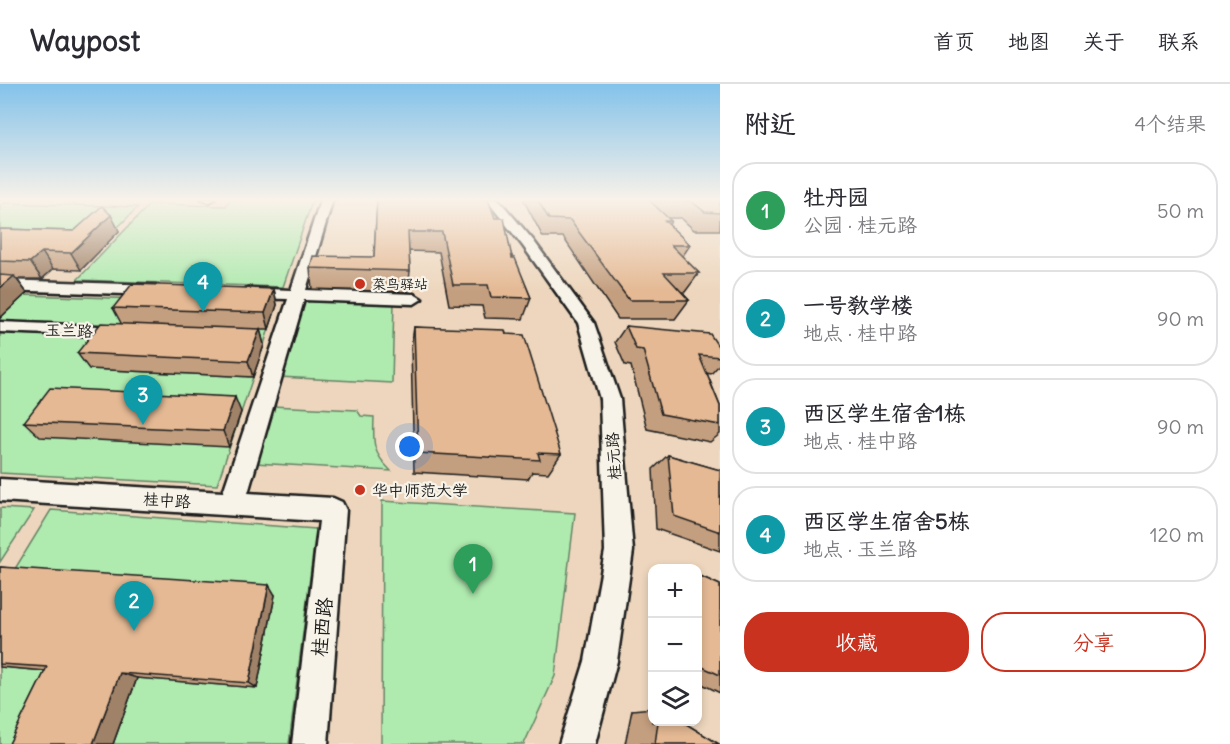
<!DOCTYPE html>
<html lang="zh">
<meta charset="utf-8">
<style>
:root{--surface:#fff;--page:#f2f2f3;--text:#2b2b33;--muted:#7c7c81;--line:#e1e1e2;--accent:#c8321e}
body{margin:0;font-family:Delius,"LXGW WenKai TC",sans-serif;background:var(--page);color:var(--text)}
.controls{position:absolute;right:18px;bottom:18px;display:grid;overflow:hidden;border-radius:12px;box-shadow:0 3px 9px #0003}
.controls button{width:54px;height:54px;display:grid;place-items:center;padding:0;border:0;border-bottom:2px solid var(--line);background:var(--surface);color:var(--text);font:30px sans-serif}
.you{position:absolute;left:410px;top:363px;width:21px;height:21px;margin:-15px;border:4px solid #fff;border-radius:50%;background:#1a73e8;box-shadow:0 0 0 9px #1a73e833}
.badge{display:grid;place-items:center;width:39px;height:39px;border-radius:50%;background:var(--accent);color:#fff;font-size:20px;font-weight:700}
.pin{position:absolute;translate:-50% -50px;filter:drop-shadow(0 2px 3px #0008)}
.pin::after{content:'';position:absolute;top:32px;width:21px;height:18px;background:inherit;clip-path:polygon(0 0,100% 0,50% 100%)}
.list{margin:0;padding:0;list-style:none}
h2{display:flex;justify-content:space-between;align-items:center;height:78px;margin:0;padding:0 24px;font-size:26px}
h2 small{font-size:20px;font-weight:400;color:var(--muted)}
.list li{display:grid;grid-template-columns:39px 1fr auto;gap:18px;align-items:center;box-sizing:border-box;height:96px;margin:0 12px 12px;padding:0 12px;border:2px solid var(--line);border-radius:24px}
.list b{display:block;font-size:22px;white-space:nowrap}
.list p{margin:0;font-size:20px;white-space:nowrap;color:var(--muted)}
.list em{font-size:20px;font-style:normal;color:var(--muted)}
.actions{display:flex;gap:12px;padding:18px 24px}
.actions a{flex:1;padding:14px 0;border:2px solid var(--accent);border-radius:24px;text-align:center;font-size:21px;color:var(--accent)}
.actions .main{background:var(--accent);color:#fff}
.icon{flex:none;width:33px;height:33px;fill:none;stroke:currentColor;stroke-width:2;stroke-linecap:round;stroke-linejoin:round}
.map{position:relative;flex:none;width:720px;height:660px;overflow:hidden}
header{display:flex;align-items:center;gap:36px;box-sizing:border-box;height:84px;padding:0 30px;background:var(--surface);border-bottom:2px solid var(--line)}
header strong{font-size:28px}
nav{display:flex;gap:33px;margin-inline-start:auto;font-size:21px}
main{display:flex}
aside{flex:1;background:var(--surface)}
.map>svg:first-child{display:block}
</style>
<header>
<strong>Waypost</strong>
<nav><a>首页</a><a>地图</a><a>关于</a><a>联系</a></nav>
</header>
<main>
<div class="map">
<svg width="720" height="660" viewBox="0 0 720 660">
<rect width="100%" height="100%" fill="#f1e2cf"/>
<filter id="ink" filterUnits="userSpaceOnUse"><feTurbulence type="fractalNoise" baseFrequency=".0167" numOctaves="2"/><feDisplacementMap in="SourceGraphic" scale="12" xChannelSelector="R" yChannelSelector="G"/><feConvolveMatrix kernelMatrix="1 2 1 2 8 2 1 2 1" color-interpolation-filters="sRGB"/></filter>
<g filter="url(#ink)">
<path fill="#edd6bd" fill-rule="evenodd" d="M0,115H720V660H0ZM652,484H698V638H652Z"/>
<g fill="#afeaaf" stroke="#668366" stroke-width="1.5">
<polygon points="230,115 313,115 283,203 77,196 150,120 226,122"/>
<polygon points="4,119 138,123 108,153 0,150 0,122"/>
<polygon points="25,211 140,215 126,236 270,241 262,267 89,285 253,293 217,401 0,389 0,231"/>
<polygon points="301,214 394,218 392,299 279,293"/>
<path d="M271,322L357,326L361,332L374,333C373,359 372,368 391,387L255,379Z"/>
<polygon points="382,417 575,429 555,592 524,660 381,660"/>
<polygon points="0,424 34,426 0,478"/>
<polygon points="51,426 316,445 289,660 113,660 137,594 257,604 10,493"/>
<polygon points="0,583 69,589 36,660 0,660"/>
</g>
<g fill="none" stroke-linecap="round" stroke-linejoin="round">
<defs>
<g id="street">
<polygon points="202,115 215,115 209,118"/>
<polygon points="321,115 333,115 306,206 414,210 422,215 414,220 304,216 248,409 333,414 342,418 346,426 328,660 292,660 319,437 0,417 0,395 223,408 288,215 247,214 239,209 247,204 291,206"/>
<polygon points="486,115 498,115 533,156 594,239 620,315 633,467 617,577 595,660 559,660 585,577 605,467 600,315 578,239 523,162"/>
<polygon points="0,196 156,201 164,206 156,211 0,206"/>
<polygon points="0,238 123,243 129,244 132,248 129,252 123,253 0,248"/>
</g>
</defs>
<use href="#street" stroke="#1c1c1c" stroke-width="5"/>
<use href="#street" fill="#f7f3e8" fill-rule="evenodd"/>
</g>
<g fill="#c49f7f" stroke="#1c1c1c" stroke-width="1.5">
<polygon points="377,115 495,134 531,214 523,235 485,234 482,222 449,221 439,168 409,167 410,187 408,208 312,205 310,184 374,173"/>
<polygon points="523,115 720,115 720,146 694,146 681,134 667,134 671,137 669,141 690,161 682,173 699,189 685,208 681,208 689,216 675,235 618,235 563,153 543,153"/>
<polygon points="111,131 119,147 81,186 53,185 42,195 17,195 27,209 0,234 0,145 74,147"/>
<polygon points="274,205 277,221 269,245 260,245 264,261 253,293 89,285 77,269 121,239 113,224"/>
<polygon points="626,242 720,265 720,280 711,290 707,289 720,322 720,350 710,358 647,345 631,282 625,281 615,258"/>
<polygon points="414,243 506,250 561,370 548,389 532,388 528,395 414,388 411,264"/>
<polygon points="241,328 229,363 40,353 24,338"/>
<polygon points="668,371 720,386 720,467 656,445 653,385"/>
<polygon points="0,483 275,511 257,604 137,594 113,660 9,660 45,587 0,583"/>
<polygon points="698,491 720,501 720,609 698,598"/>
<polygon points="652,624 652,638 683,638 719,660 625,660 632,626"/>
</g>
<g fill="#a08268" stroke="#1c1c1c" stroke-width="1.5">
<polygon points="111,131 119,147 81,186 71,169"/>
<polygon points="42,168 53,185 42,195 30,178"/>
<polygon points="14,192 27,209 0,234 0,204"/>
<polygon points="274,205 277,221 269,245 265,229"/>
<polygon points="260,245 264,261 253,293 248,277"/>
<polygon points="235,313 241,328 229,363 223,347"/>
<polygon points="269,501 275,511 257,604 249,599"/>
<polygon points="120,589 137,594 113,660 93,660"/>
</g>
<g fill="#e4b994" stroke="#1c1c1c" stroke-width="1.5">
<polygon points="377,115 488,115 495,134 504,134 512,174 515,174 531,214 491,213 488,201 453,201 442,148 408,148 410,187 310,184 313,172 374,173"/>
<polygon points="537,115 720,115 720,129 705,128 691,117 649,116 671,137 665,137 690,161 671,161 699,189 664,189 689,216 629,216 570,136 549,135"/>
<polygon points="102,122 111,131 71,169 42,168 30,178 0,177 0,145 74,147"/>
<polygon points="0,191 14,192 0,204"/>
<polygon points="132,200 274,205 265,229 113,224"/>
<polygon points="101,239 260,245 248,277 77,269"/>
<polygon points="626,242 710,250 720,265 720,273 699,271 720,322 720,341 661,330 643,266 636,265"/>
<polygon points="414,243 505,246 506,250 524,251 561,370 538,369 540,376 418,369"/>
<polygon points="50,304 235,313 223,347 24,338"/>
<polygon points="668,371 720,386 720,448 674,432"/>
<polygon points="0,483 269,501 249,599 120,589 93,660 9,660 47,583 0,580"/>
<polygon points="698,491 720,501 720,591 698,581"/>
<polygon points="658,638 683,638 719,660 655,660"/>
</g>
</g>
<linearGradient id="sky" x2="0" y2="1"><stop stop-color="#83c2ea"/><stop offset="0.56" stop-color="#f9f2e9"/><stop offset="1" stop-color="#f9f2e9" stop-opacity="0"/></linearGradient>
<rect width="720" height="207" fill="url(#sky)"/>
<g fill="#c8321e" stroke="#f7f3e8" stroke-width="2">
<circle cx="360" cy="200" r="6"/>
<circle cx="360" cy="406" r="6"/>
</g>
<g text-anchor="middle" stroke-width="4.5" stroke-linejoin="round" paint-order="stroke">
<g font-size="14" fill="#1c1c1c" stroke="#f7f3e8" text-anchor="start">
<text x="372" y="205">菜鸟驿站</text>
</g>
<g font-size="16" fill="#1c1c1c" stroke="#f7f3e8">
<text transform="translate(69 246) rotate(2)" y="6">玉兰路</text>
<text transform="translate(613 372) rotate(-93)" y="6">桂元路</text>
<text transform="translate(167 416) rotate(4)" y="6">桂中路</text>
</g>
<g font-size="16" fill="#1c1c1c" stroke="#f7f3e8" text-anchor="start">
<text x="372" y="412">华中师范大学</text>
</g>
<g font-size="20" fill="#1c1c1c" stroke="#f7f3e8">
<text transform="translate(322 543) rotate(-84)" y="7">桂西路</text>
</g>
</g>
</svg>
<div class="controls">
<button>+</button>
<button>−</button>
<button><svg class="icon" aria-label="layers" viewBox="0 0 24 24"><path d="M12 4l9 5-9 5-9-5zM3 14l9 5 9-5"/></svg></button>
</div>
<div class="you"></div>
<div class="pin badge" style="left:473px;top:510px;background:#2e9e5b">1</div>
<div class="pin badge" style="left:134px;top:547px;background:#0f9aa8">2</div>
<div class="pin badge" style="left:143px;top:341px;background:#0f9aa8">3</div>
<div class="pin badge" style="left:203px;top:228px;background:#0f9aa8">4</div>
</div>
<aside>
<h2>附近<small>4个结果</small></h2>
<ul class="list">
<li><span class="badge" style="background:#2e9e5b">1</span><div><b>牡丹园</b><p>公园 · 桂元路</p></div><em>50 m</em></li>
<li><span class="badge" style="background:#0f9aa8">2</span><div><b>一号教学楼</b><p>地点 · 桂中路</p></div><em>90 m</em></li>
<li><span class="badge" style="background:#0f9aa8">3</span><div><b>西区学生宿舍1栋</b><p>地点 · 桂中路</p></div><em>90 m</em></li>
<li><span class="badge" style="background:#0f9aa8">4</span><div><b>西区学生宿舍5栋</b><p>地点 · 玉兰路</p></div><em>120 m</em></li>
</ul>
<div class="actions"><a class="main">收藏</a><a>分享</a></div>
</aside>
</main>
